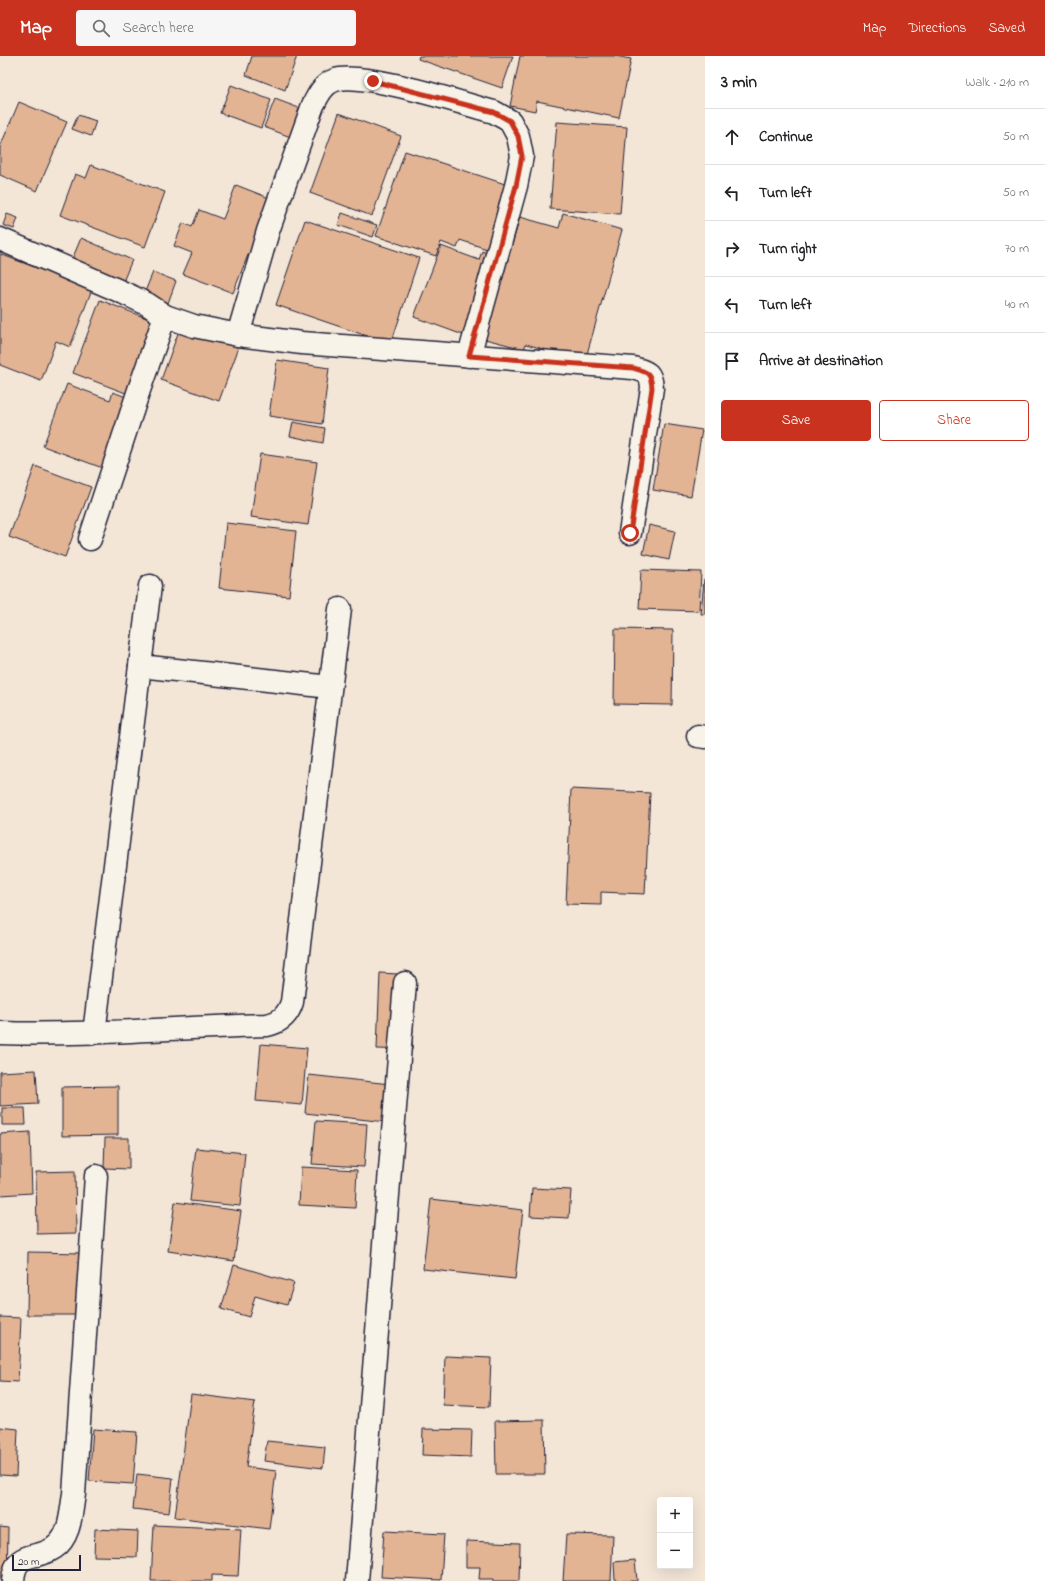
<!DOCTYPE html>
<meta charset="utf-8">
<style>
:root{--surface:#fff;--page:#f6f6f6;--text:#202124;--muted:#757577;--line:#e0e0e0;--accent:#c8321e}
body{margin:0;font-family:"Indie Flower",sans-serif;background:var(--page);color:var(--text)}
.controls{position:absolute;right:12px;bottom:12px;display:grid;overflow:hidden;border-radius:4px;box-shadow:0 4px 16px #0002}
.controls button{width:36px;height:36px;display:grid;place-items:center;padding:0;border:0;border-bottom:1px solid var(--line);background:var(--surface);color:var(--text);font:20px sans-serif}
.scale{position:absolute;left:12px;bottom:10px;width:69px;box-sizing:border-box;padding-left:4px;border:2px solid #22223b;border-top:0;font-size:11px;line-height:14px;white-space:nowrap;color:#22223b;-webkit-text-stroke:3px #f7f3e8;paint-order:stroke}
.stop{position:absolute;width:12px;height:12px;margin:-9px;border:3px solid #c8321e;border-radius:50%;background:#fff}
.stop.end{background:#c8321e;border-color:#fff;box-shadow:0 1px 4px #0008}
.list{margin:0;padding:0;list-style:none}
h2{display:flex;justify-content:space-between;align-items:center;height:52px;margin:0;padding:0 16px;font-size:17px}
h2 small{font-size:13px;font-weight:400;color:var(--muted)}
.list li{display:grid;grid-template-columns:26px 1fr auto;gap:12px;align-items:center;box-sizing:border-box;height:56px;padding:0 16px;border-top:1px solid var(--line)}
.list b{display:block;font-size:15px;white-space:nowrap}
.list em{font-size:13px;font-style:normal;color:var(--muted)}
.actions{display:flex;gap:8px;padding:12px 16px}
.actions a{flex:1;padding:9px 0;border:1px solid var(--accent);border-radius:4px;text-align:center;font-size:14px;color:var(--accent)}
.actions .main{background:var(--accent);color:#fff}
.icon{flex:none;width:22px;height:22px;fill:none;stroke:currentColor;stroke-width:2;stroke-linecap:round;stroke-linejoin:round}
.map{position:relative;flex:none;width:705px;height:1525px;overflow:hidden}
header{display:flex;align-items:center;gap:24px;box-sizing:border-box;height:56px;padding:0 20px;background:var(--accent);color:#fff}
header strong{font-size:19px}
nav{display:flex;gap:22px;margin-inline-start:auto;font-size:14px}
.search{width:280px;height:36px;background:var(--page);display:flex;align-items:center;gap:10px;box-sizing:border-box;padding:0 14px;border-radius:4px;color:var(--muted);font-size:15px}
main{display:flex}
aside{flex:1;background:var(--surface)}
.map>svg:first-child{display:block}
</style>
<header>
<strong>Map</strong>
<div class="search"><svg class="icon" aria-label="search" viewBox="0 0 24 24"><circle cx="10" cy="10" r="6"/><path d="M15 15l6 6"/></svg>Search here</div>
<nav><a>Map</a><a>Directions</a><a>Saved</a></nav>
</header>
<main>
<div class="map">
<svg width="705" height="1525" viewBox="0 0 705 1525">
<rect width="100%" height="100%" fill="#f3e6d7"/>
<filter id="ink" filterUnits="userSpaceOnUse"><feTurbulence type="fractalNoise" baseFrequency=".025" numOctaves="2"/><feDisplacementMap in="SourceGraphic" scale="8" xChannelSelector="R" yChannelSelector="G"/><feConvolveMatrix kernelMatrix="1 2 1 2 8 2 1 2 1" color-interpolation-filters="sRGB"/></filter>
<g filter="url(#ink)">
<g fill="#e3b493" stroke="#22223b">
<polygon points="252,0 297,0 285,34 246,19"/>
<polygon points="419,0 513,0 502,32 418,3"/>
<polygon points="520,0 615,0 631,3 619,62 537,45 535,55 510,50"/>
<polygon points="231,29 271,44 261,72 220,57"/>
<polygon points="275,43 307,55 296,83 264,71"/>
<polygon points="19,46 67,66 37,135 0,119 0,91"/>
<polygon points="339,57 401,80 372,160 310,137"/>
<polygon points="78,59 96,65 91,80 72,73"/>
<polygon points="557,66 627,71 620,158 550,153"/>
<polygon points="405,95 508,129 487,193 460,184 457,192 441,186 436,200 376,180"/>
<polygon points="91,109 165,136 145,191 60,159 75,118 86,122"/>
<polygon points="236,129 277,145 255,202 248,199 233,237 183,218 192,197 174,190 183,167 192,171 199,154 223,163"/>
<polygon points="342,157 377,169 373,181 338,169"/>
<polygon points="563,157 622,174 585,305 526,288 524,293 485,283 520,161 559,172"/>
<polygon points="7,158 18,162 14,173 3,169"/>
<polygon points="305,164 419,202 391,288 276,249"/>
<polygon points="81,182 132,204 122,228 71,206"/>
<polygon points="441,190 479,204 482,195 503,203 474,283 414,261"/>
<polygon points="0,198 92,233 70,291 56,285 41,325 0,309"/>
<polygon points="153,216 176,225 168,247 144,238"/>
<polygon points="100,244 159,267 131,339 73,317"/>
<polygon points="181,269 239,291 219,345 161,324"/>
<polygon points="277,304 329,312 322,368 269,360"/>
<polygon points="67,328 110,344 113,336 134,344 108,414 43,390"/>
<polygon points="293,366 325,372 323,387 290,380"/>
<polygon points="664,368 702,374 691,440 653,434"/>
<polygon points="260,398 317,406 308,469 251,461"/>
<polygon points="35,410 91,431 65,501 9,481"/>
<polygon points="226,467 296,475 289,540 219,532"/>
<polygon points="649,469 675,475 669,504 643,498"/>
<polygon points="641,514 701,516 699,555 639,553"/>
<polygon points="704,523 705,523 705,558 701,558"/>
<polygon points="615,573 673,574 672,649 614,648"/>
<polygon points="571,733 650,737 645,838 601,836 601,849 566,848"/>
<polygon points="380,917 415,919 412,994 377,993"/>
<polygon points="261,988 307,992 302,1049 256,1045"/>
<polygon points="36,1014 38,1048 0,1050 0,1016"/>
<polygon points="309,1019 390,1028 386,1066 305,1057"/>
<polygon points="118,1030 118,1079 62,1080 62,1031"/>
<polygon points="2,1052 25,1052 26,1069 2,1069"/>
<polygon points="316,1065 367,1068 364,1111 312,1108"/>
<polygon points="30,1076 32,1137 0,1139 0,1078"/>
<polygon points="105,1082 129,1082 129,1113 104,1112"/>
<polygon points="196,1092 245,1097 240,1150 190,1145"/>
<polygon points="301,1111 357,1114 355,1152 299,1149"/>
<polygon points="75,1115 76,1177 37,1178 36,1116"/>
<polygon points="532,1132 571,1134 569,1162 530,1160"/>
<polygon points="431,1143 523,1154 515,1223 423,1213"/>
<polygon points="175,1146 241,1155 234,1205 168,1195"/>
<polygon points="28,1196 83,1197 82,1259 27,1259"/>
<polygon points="234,1209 294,1227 287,1249 255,1240 249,1261 221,1253"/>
<polygon points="0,1261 21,1262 18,1326 0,1325"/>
<polygon points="445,1300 491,1302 489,1351 443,1349"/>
<polygon points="191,1338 255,1346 246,1411 276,1415 269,1473 175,1461"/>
<polygon points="544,1364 545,1418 496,1418 495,1365"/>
<polygon points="0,1371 18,1373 16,1420 0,1419"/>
<polygon points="93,1373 137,1376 133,1428 89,1425"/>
<polygon points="423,1373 472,1374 471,1401 422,1399"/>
<polygon points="267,1385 325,1391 323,1412 264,1405"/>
<polygon points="137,1418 173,1422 169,1457 133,1453"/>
<polygon points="154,1469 241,1473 238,1520 212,1519 212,1525 151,1525"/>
<polygon points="0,1471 8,1472 7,1525 0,1525"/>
<polygon points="95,1473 138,1475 137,1501 94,1500"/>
<polygon points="384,1475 444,1478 441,1524 381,1521"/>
<polygon points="566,1478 613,1479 611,1525 563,1525"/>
<polygon points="466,1485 520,1487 519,1525 493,1525 493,1523 479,1523 480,1511 466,1511"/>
<polygon points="635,1504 637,1525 615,1525 614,1506"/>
</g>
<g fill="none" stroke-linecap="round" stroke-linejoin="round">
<defs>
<g id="minor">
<path d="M0,183L124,237L147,248L165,260L194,270L238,279L302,287L633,312C647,316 651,316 652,332L630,477"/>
<path d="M238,279L268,175L313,49C318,40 323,28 335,24C364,15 460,47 494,56L510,65L518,80L522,100L516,130L469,300"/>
<polyline points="90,483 139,334 165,260"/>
<polyline points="140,610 330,631"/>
<polyline points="698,680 705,681"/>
<path d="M0,977C89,980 178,971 267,969C281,966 288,959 292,946L340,553"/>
<polyline points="94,977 150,530"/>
<path d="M13,1525C15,1493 35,1505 54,1492C71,1481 71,1455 74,1438L96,1120"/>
<polyline points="357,1525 405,927"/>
</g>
</defs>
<use href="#minor" stroke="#22223b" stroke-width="25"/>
<use href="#minor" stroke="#f7f3e8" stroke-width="22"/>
</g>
</g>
<g fill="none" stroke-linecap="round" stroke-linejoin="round" filter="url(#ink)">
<path stroke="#c8321e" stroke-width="5" d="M373,25L494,56L510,65L518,80L522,100L516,130L469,300L633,312C647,316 651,316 652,332L630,477"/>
</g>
</svg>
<div class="controls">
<button>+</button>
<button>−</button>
</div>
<div class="scale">20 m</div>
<div class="stop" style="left:630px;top:477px"></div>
<div class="stop end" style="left:373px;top:25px"></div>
</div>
<aside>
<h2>3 min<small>Walk · 210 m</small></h2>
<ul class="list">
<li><svg class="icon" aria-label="ahead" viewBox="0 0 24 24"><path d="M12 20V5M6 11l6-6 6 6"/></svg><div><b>Continue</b></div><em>50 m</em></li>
<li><svg class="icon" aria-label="left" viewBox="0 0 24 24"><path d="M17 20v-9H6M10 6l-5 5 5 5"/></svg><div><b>Turn left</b></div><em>50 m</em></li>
<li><svg class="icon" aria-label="right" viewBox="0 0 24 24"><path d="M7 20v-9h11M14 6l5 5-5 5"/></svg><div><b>Turn right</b></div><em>70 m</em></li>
<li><svg class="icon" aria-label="left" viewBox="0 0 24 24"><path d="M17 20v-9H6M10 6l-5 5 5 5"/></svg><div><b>Turn left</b></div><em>40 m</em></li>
<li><svg class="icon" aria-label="arrive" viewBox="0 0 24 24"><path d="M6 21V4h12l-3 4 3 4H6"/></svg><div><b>Arrive at destination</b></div></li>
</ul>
<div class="actions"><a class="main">Save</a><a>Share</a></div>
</aside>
</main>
